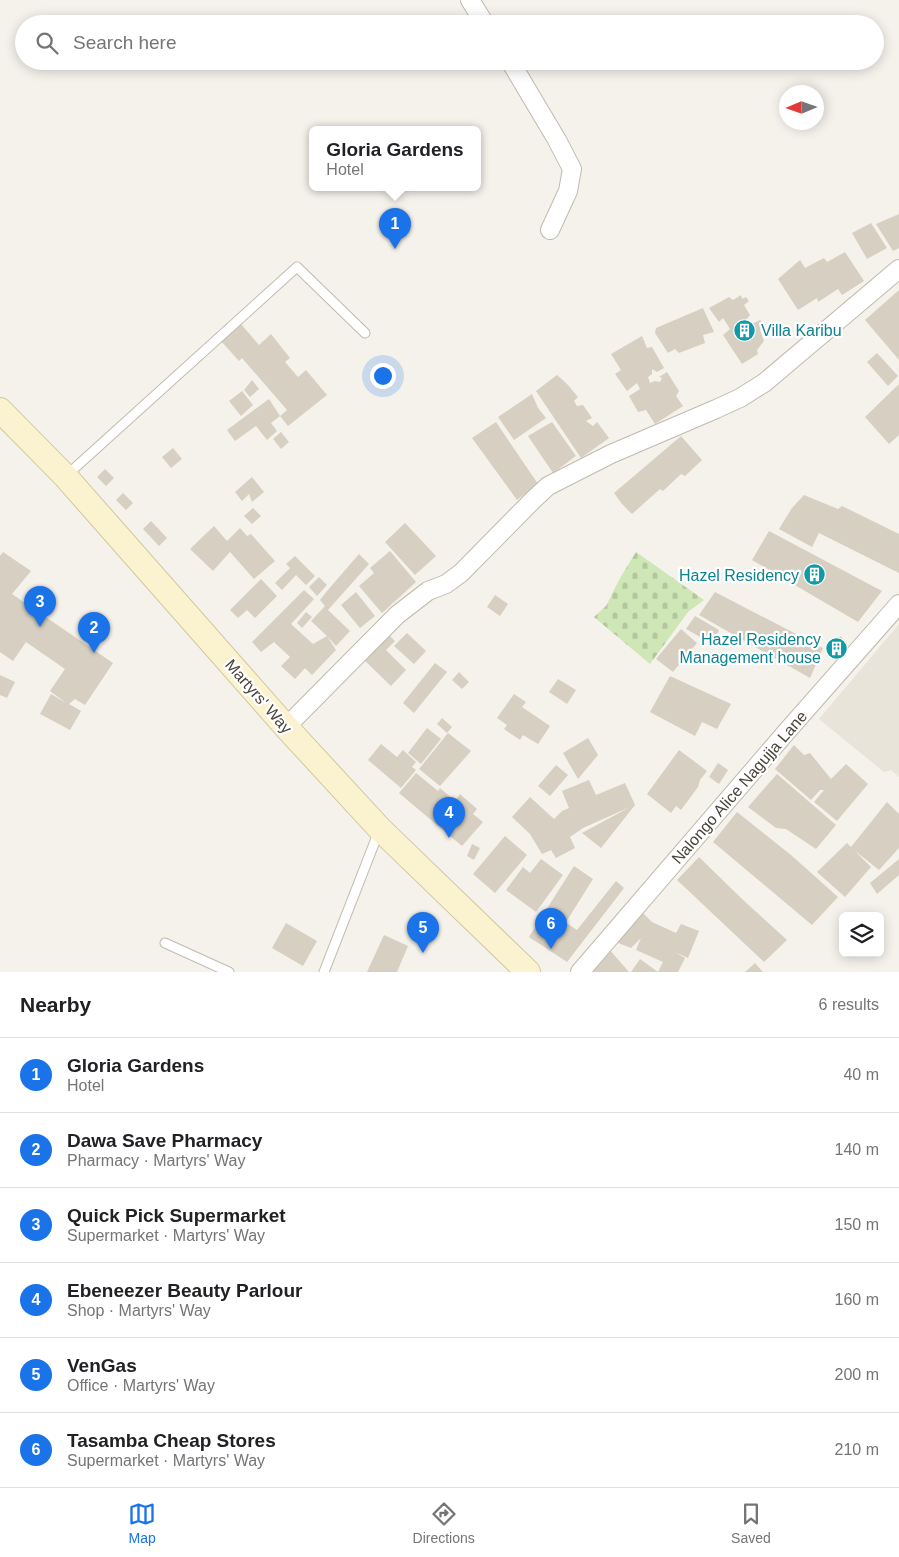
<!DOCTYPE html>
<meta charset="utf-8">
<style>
:root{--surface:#fff;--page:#f6f6f6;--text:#202124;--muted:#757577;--line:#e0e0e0;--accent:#1a73e8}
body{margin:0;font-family:Arial,sans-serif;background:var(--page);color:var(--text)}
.controls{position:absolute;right:15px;bottom:15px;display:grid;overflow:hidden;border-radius:8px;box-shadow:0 2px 12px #0003}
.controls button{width:45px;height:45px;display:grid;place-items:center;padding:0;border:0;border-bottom:1px solid var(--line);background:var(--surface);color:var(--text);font:25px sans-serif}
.compass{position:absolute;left:779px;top:85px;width:45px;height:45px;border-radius:50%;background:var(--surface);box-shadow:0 2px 12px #0003;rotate:268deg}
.you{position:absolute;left:382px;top:375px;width:18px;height:18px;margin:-12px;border:4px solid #fff;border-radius:50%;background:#1a73e8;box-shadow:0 0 0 8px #1a73e833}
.badge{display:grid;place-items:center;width:32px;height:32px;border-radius:50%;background:var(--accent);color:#fff;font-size:16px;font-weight:700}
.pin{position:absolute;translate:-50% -41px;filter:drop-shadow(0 1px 2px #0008)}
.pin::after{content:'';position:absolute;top:26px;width:18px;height:15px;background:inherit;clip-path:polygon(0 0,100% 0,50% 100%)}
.popup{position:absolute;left:309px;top:126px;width:172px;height:65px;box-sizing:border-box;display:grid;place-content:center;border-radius:8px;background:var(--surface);filter:drop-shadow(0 1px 4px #0005);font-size:16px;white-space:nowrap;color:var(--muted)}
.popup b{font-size:19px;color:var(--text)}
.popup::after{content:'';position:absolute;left:50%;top:100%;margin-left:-10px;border:10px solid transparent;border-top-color:var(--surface)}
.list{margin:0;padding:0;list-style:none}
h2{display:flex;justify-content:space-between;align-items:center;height:65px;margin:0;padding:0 20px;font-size:21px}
h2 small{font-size:16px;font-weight:400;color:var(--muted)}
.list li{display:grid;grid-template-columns:32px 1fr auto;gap:15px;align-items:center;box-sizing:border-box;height:75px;padding:0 20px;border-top:1px solid var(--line)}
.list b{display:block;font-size:19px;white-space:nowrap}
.list p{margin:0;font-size:16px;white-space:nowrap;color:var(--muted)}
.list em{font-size:16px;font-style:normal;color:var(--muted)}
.icon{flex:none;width:28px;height:28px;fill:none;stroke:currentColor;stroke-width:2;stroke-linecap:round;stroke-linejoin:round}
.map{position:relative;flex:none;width:899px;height:972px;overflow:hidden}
.search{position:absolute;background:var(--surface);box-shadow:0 2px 12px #0003;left:15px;right:15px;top:15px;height:55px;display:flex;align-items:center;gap:12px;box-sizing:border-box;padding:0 18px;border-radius:28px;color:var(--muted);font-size:19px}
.sheet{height:515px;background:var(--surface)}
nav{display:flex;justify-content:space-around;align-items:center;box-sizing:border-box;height:70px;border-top:1px solid var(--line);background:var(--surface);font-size:14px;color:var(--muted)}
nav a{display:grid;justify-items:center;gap:2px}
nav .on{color:var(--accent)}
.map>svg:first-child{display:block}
</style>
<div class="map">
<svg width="899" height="972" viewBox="0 0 899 972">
<defs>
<pattern id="cemetery-stones" width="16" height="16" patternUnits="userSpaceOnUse" patternTransform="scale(1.25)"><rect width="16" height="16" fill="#cfe6b7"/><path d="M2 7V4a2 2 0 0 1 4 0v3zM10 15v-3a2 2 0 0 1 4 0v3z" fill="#b3c69e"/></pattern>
</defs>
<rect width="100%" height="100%" fill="#f5f2ec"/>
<polygon fill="#e8e4da" points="899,624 899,777 891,770 884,772 819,719"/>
<polygon fill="url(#cemetery-stones)" points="636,552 704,600 688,612 650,664 594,617 606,606 620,578"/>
<g fill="#d6cfc2">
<polygon points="899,214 899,248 893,251 876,224"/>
<polygon points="871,223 887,248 867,259 852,233"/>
<polygon points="845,252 864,281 842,295 838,289 818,302 817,298 798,310 778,279 800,260 805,268 824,258 827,262"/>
<polygon points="899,290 899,360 865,320"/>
<polygon points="741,295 742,299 746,297 749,301 744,305 750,315 745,321 746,327 760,320 766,325 760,330 764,341 757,350 758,354 742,364 723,335 730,329 723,318 719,322 709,308 729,297 733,300"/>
<polygon points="703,308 714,332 703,335 705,343 679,353 675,349 668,353 655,333 656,328"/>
<polygon points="241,324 259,345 271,334 290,358 285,362 298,377 306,370 327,395 288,426 280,416 271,423 277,431 267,440 256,426 235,441 227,430 269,399 280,416 287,410 242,358 239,361 221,341"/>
<polygon points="642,336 647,348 652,347 664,368 657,372 652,369 652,374 648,377 650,383 655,381 660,382 662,378 659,377 667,372 679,391 676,396 683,406 655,424 646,410 638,412 629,396 640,389 637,383 627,391 615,374 621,370 611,354"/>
<polygon points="877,353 898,376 888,386 867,362"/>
<polygon points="557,375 567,384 578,397 574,401 577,406 583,405 592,418 586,421 593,426 597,422 609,438 581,458 536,391"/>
<polygon points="252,380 259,389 250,397 244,390"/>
<polygon points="899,384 899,435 889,444 865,417"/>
<polygon points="242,391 253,405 241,416 229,401"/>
<polygon points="532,394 538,408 546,418 514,440 498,417"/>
<polygon points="496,422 538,484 517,500 472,438"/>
<polygon points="552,422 576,456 553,473 528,436"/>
<polygon points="281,432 289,442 281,449 273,439"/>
<polygon points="681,436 702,460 685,476 681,474 663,491 660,489 632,514 622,504 614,493"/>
<polygon points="173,448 182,459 171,468 162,457"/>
<polygon points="105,469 114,478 106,486 97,477"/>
<polygon points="252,477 264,492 252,502 249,494 242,501 235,492"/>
<polygon points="123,493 133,503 126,510 116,500"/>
<polygon points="804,495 838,509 842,506 899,534 899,573 819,533 812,547 779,529 792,508"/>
<polygon points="253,508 261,516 252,524 244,516"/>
<polygon points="151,521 167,538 159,546 143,529"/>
<polygon points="405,523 436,556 415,575 385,542"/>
<polygon points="214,526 227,541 240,528 247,536 251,534 275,561 254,579 230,552 213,571 190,549"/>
<polygon points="769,531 882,591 858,622 752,560"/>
<polygon points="390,551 416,582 382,613 359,586 374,573 370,568"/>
<polygon points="3,552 31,571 12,594 113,663 85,705 75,699 69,704 81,711 70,730 40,714 51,694 66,703 50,691 65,669 26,642 13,661 0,652 0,556"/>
<polygon points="359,554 369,564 328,610 350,631 336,646 327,636 336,650 312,675 305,668 295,679 281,666 290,657 274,642 261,652 252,642 304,590 314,599 291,624 313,644 327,636 311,621 325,606 320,600 327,591"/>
<polygon points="295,556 315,576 306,585 296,575 282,590 275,583 290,568 286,564"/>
<polygon points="319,577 327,585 317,596 309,587"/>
<polygon points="261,579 277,596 255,618 247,610 238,618 230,610"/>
<polygon points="356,592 375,616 360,628 341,605"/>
<polygon points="715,592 823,648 810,678 699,615"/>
<polygon points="495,595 508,604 500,616 487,607"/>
<polygon points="306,612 312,617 302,628 297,623"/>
<polygon points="695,616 719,630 713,644 686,629"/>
<polygon points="383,629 395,641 386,650 406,670 391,686 359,655"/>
<polygon points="681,629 697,643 673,672 656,659"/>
<polygon points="407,633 426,651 414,664 394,646"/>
<polygon points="840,636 847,643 835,656 829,652"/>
<polygon points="435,663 447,672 414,713 403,703"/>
<polygon points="459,672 469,682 462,689 452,680"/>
<polygon points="0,675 15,682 7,698 0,695"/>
<polygon points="670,676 731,704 717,729 702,722 695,736 650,712"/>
<polygon points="558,679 576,690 567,704 549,692"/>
<polygon points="514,694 526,702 522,707 550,726 538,744 523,735 520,740 504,729 507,725 497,718"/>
<polygon points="442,718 452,727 447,733 437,724"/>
<polygon points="427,728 441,739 421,764 408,753"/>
<polygon points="448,733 471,751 440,786 419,769"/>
<polygon points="588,738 598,755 578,779 563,753"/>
<polygon points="381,744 397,757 403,750 416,762 412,767 416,770 401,788 368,760"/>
<polygon points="794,745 804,755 810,753 831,779 846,764 868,784 837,821 814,802 824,790 820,790 811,800 775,769"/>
<polygon points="679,750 707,771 700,780 698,787 681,810 676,806 671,813 647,794"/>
<polygon points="718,763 728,770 719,784 709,777"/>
<polygon points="556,765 568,775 550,796 538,786"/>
<polygon points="416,773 438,791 440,788 455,801 460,794 477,809 473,814 483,822 462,846 399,793"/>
<polygon points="777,774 836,825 816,849 786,829 776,828 748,807"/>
<polygon points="589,780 596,795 625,783 635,805 601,848 582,833 630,807 583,828 570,837 575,848 556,858 551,850 542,854 530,834 512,817 530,797 554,819 562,811 569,808 562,791"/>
<polygon points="887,802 899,814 899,848 879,870 854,850 871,867 845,897 817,872 847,843 851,847"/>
<polygon points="737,812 791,855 838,897 812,925 713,842"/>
<polygon points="505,836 527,855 495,893 473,874"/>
<polygon points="472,844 480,848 474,860 467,856"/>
<polygon points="699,857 741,898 787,940 764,962 677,880"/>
<polygon points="541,859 563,875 536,912 506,890 523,867 530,873"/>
<polygon points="899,859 899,875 877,894 870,883"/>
<polygon points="574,866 593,879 566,922 556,916 577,930 616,881 624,888 567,962 529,937"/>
<polygon points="639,909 652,922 676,933 681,924 699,931 688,958 675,952 685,958 678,972 658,972 663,962 636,950 641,938 631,948 608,939"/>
<polygon points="286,923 317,941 303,966 272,948"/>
<polygon points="384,935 408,946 397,972 367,972"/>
<polygon points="608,948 629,972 590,972"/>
<polygon points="640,959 658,972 631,972"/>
<polygon points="755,963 763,972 745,972"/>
</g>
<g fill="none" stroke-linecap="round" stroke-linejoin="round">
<defs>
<g id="lane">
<polyline points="67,475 297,267 365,333"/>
<polyline points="165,943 229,972"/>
<polyline points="324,972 379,831"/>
</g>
<g id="street">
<polyline points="470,0 485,24"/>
<polyline points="510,61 557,140 572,169 568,191 550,230"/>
<polyline points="286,727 397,615 428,591 446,584 461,573 532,501 548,486 611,454 716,409 740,398 764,383 899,269"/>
<polyline points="580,972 788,730 899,604"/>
</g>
<polyline id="secondary" points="0,410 65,476 286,727 380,829 528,972"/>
</defs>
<use href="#lane" stroke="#c0baae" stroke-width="11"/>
<use href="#street" stroke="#c0baae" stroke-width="20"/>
<use href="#secondary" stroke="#d1c69e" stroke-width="26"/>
<use href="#lane" stroke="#fff" stroke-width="9"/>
<use href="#street" stroke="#fff" stroke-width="18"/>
<use href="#secondary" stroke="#fbf2cf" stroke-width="24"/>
</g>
<defs>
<symbol id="building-disc" viewBox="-11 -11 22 22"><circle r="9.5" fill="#0f9aa8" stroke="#fff"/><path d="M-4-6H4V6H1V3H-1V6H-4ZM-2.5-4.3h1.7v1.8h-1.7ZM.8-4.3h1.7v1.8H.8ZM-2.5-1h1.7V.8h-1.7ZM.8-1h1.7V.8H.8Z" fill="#fff"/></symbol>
</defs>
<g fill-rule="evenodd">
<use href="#building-disc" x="732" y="318" width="25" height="25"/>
<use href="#building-disc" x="802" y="562" width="25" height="25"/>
<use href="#building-disc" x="824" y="636" width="25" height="25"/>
</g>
<g text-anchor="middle" stroke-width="4.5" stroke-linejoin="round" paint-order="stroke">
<g font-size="16" fill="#0d838f" stroke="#fff" text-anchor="end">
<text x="761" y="336" text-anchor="start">Villa Karibu</text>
<text x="799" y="581">Hazel Residency</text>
<text x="821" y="645">Hazel Residency<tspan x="821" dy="18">Management house</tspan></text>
</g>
<g font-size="16" fill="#49433a" stroke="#fff">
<text transform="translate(259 696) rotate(49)" y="6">Martyrs' Way</text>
<text transform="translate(739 787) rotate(-49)" y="6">Nalongo Alice Nagujja Lane</text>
</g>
</g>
</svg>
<div class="controls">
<button><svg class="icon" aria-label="layers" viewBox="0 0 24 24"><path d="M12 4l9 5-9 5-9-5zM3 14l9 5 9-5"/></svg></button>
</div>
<svg class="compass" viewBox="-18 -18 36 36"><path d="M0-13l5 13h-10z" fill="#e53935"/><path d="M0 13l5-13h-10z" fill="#757577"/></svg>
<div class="you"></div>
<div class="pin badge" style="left:395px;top:249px">1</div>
<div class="popup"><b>Gloria Gardens</b>Hotel</div>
<div class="pin badge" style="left:94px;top:653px">2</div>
<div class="pin badge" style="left:40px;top:627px">3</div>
<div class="pin badge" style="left:449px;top:838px">4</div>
<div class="pin badge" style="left:423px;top:953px">5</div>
<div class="pin badge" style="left:551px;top:949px">6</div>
<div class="search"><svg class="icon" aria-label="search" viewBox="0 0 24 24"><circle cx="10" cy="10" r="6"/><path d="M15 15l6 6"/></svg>Search here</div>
</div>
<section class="sheet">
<h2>Nearby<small>6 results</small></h2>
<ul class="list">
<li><span class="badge">1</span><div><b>Gloria Gardens</b><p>Hotel</p></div><em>40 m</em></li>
<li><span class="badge">2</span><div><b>Dawa Save Pharmacy</b><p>Pharmacy · Martyrs' Way</p></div><em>140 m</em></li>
<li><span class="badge">3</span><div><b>Quick Pick Supermarket</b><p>Supermarket · Martyrs' Way</p></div><em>150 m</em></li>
<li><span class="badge">4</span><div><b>Ebeneezer Beauty Parlour</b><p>Shop · Martyrs' Way</p></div><em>160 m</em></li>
<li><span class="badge">5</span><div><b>VenGas</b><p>Office · Martyrs' Way</p></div><em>200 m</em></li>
<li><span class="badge">6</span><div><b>Tasamba Cheap Stores</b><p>Supermarket · Martyrs' Way</p></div><em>210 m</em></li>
</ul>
</section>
<nav>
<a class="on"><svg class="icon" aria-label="map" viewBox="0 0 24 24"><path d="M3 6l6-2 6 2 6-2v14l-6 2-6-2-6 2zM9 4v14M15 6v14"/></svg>Map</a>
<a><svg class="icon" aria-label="directions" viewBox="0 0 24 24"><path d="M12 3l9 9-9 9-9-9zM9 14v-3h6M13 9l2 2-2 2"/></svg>Directions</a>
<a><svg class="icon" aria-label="saved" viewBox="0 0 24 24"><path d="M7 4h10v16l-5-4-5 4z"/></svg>Saved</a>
</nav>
